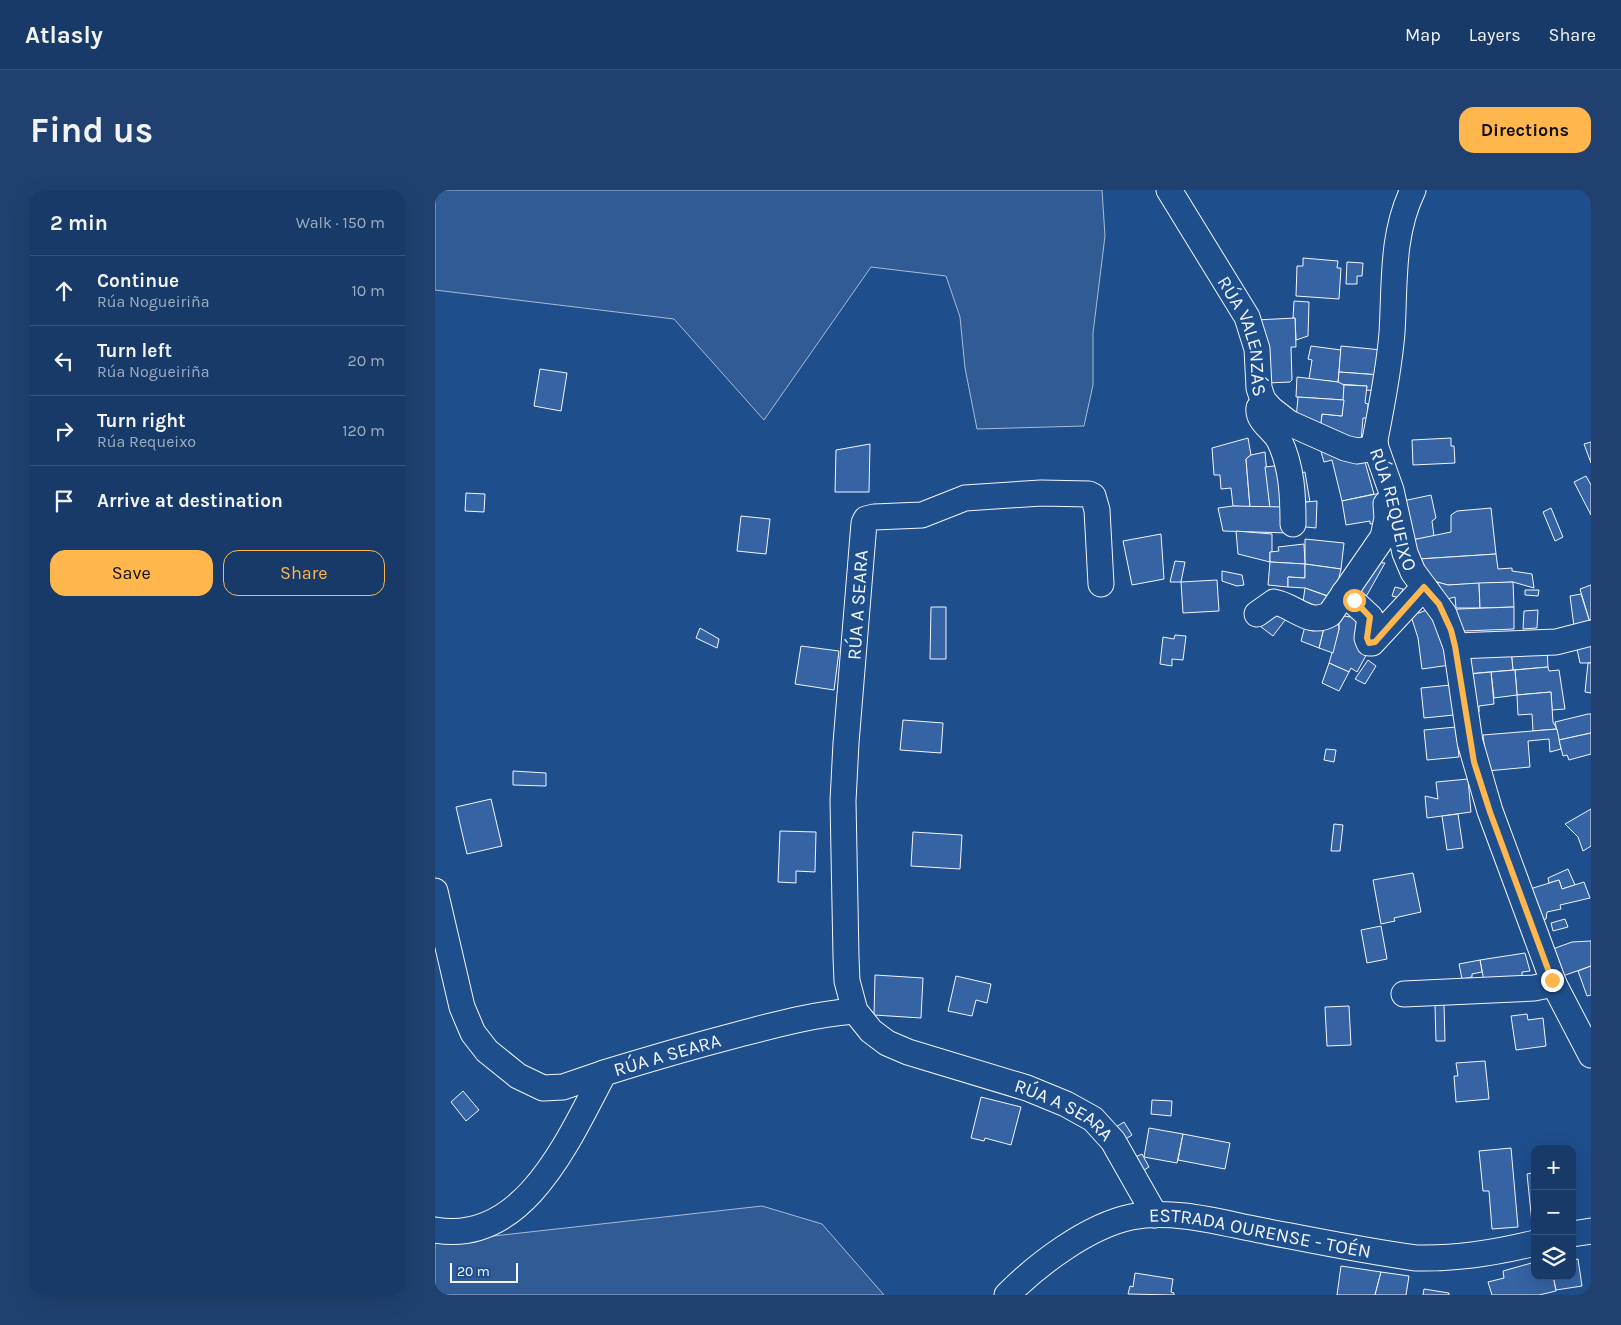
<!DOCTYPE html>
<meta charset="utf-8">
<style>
:root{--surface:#173a69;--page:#20416f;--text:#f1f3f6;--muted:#9eadc0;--line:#36547d;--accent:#ffb74d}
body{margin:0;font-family:Karla,sans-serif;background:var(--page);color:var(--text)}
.controls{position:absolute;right:15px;bottom:15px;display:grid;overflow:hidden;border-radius:10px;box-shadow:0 5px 20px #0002}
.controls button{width:45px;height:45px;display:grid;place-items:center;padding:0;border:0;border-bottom:1px solid var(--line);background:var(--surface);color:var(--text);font:25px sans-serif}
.scale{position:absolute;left:15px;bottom:12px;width:68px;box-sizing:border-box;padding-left:5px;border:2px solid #f2f6ff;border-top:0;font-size:14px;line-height:18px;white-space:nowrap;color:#f2f6ff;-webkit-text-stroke:4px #1f4e8c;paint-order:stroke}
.stop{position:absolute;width:15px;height:15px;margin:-11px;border:4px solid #ffb74d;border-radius:50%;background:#fff}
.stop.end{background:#ffb74d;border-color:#fff;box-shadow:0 1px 5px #0008}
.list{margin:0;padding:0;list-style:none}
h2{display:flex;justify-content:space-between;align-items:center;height:65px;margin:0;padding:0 20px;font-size:21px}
h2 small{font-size:16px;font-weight:400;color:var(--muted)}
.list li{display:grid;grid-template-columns:32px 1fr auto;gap:15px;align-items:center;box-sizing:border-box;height:70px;padding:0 20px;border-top:1px solid var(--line)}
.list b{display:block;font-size:19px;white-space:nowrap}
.list p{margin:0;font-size:16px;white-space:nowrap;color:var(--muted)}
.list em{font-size:16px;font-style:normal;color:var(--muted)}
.actions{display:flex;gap:10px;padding:15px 20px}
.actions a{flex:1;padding:11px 0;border:1px solid var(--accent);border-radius:15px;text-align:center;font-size:18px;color:var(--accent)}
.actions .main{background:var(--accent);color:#111}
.icon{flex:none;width:28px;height:28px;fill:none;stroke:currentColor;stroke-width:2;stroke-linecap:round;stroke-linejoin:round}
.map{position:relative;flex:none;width:1156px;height:1105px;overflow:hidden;border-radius:15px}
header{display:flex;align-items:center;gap:30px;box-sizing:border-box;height:70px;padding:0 25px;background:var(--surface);border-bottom:1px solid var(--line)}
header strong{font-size:24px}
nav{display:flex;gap:28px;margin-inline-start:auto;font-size:18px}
.intro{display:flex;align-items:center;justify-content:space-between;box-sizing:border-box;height:120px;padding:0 30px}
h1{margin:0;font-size:35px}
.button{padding:12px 22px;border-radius:15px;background:var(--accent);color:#111;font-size:18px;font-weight:700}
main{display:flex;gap:30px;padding:0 30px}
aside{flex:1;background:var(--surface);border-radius:15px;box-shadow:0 5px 20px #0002}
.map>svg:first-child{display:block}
</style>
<header>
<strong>Atlasly</strong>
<nav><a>Map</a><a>Layers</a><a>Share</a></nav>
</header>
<div class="intro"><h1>Find us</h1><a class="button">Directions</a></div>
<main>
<aside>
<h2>2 min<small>Walk · 150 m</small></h2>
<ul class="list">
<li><svg class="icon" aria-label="ahead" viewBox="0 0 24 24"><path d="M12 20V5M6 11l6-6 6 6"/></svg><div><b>Continue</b><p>Rúa Nogueiriña</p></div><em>10 m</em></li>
<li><svg class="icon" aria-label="left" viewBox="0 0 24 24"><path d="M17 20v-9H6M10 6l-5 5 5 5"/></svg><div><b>Turn left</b><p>Rúa Nogueiriña</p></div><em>20 m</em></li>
<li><svg class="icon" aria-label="right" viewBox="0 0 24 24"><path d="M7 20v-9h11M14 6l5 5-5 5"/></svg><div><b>Turn right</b><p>Rúa Requeixo</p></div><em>120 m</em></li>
<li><svg class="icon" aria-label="arrive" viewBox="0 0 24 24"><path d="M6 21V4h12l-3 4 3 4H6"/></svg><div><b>Arrive at destination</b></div></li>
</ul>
<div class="actions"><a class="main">Save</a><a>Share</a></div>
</aside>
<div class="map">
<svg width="1156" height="1105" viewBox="0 0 1156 1105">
<rect width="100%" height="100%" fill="#1f4e8c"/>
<g fill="#305b95" stroke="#a8bbd7">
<polygon points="0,0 667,0 670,46 658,143 658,195 649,236 542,239 530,178 525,127 511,86 436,77 329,230 239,129 0,100"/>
<polygon points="327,1016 387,1034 449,1105 0,1105 0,1048 23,1050"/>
</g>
<g fill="#3563a3" stroke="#f2f6ff">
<polygon points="868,68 903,71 902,78 906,78 904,109 861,106 862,76 868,76"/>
<polygon points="912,72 928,73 927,86 922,86 922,94 911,94"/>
<polygon points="859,111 874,112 873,146 861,150 860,128 858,128"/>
<polygon points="860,128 861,157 856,157 857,190 855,192 832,193 821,130"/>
<polygon points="876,156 906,160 903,192 874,189 877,170 873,169"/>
<polygon points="906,156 947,160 945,185 904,182"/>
<polygon points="105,179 132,183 126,221 99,216"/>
<polygon points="904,182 945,185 942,201 931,200 932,196 903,194"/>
<polygon points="862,187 903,192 909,195 909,210 861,207"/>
<polygon points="909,195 932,196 930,213 933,214 932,228 928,228 926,252 885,240 887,224 907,226"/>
<polygon points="863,207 909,210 907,226 887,224 885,240 861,230"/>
<polygon points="813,248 816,265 811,269 815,317 798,316 796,298 786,299 785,285 779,285 777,258"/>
<polygon points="1016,248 1016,256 1019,256 1020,273 978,275 977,250"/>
<polygon points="1156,252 1156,273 1149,254"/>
<polygon points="435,254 434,302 400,302 401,260"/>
<polygon points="885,258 928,265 939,304 907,311 897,270 889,272"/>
<polygon points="830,262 835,318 815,317 811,269 816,265"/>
<polygon points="848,275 851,317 835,318 830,277"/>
<polygon points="870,282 875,312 865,312 860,284"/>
<polygon points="1151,286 1156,295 1156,325 1139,292"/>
<polygon points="31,303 50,304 49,322 30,321"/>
<polygon points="946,303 950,332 935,334 935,331 911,335 907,311"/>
<polygon points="996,305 1001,328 997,331 999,346 977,350 968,311"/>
<polygon points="882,311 881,338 861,336 861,313"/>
<polygon points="798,316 851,317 853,343 788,341 783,318"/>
<polygon points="1056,318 1061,364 984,369 977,350 1016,342 1016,325 1022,321"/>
<polygon points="1116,318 1128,347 1120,351 1108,322"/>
<polygon points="306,326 335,329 331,364 302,361"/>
<polygon points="801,341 837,344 837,362 835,362 835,372 803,364"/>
<polygon points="726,344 729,389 697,395 688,351"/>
<polygon points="870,349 909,353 906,379 870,374"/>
<polygon points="869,354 870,374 835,372 835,362 844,361 843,357"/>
<polygon points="1061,364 1063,379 1077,378 1077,381 1097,384 1099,398 1078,392 1013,395 1002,392 990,382 984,369"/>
<polygon points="740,371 750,372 746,392 735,392"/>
<polygon points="835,372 870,374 870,388 853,387 853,397 833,395"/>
<polygon points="936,372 950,373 928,412 918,402"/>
<polygon points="870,374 906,379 899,408 870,398 853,397 853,387 870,388"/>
<polygon points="787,381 807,385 809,395 802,396 787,391"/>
<polygon points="782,390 784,421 748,423 746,392"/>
<polygon points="1002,392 1013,395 1044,393 1045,418 1021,418 1020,407 1012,409"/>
<polygon points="1078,392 1079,417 1045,418 1044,393"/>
<polygon points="1156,395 1156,436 1145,399"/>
<polygon points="960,397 968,399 965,408 957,406"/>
<polygon points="870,398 892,406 884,424 867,419"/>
<polygon points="1090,400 1104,400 1103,406 1090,405"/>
<polygon points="1146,404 1156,436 1140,444 1135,406"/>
<polygon points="917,415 930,425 935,458 922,482 916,478 914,482 894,473 904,439 904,425 915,427"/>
<polygon points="496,417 511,417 511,469 495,469"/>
<polygon points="1079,417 1079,439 1029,441 1019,422 1023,419"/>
<polygon points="840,418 854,425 838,446 821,433"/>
<polygon points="997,418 1015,475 987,479 983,448 976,426"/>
<polygon points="1103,420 1102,438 1088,439 1089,421"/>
<polygon points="892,426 903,429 904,439 898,463 884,458"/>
<polygon points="872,429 890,433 884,458 866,451"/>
<polygon points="265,438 284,449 282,458 261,448"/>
<polygon points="740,445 751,446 748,470 737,469 737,476 725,474 728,447 739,449"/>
<polygon points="1156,450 1156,473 1145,473 1141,454"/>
<polygon points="366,456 404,461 399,500 360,494"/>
<polygon points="1112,457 1113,477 1078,480 1076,460"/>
<polygon points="1076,460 1078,480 1031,484 1028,464"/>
<polygon points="933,470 941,476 930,494 920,489"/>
<polygon points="894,473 914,482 904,501 887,493"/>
<polygon points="1153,473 1156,473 1156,503 1150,502"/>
<polygon points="1113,477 1114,481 1124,480 1130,519 1117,520 1116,502 1082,505 1080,480"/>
<polygon points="1080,480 1082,505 1059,508 1056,482"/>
<polygon points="1056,482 1059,514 1044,516 1044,522 1039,523 1035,484"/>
<polygon points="1016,495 1019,525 989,528 986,498"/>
<polygon points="1116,502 1118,532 1122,539 1098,541 1097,524 1083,525 1082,505"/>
<polygon points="1153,524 1156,524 1156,543 1124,550 1120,532"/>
<polygon points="468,530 508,533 506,563 465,560"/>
<polygon points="1021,537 1024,567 992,570 989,540"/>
<polygon points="1122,539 1126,559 1115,562 1114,549 1093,551 1095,577 1052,581 1048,545"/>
<polygon points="1156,543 1156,564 1134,570 1132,565 1128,566 1124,550"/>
<polygon points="891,559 901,560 899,572 889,570"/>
<polygon points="78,581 111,583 111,596 78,595"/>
<polygon points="1033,589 1036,622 992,628 990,606 1003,609 1001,592"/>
<polygon points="56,609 67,656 32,664 21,617"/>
<polygon points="1156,619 1156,656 1148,661 1143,647 1130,634"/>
<polygon points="1023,624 1028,658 1012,660 1007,626"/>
<polygon points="899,634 908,635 905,661 896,661"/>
<polygon points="345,641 381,642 380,682 361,681 361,693 343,692"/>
<polygon points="478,642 527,645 525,679 476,676"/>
<polygon points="1133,679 1140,695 1127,699 1124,690 1114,693 1113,688"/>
<polygon points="978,683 986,722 959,728 960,731 946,734 938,690"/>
<polygon points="1124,690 1127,699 1149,692 1155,708 1125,715 1126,719 1112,722 1111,729 1106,730 1095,699"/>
<polygon points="1130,729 1133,737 1118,741 1116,733"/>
<polygon points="946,736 952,769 932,773 926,740"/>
<polygon points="1156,751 1156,776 1125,787 1115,760 1137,752"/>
<polygon points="1090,763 1095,781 1087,782 1087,787 1049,791 1045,770"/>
<polygon points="1045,770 1047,782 1037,784 1037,787 1027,789 1024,774"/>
<polygon points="1156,776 1156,805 1152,806 1143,781"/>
<polygon points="440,785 488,788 486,828 439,825"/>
<polygon points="521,786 556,794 552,813 541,810 537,826 513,821"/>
<polygon points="1009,814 1010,851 1001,851 1000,815"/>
<polygon points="914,816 916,855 892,856 890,817"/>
<polygon points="1092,824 1093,830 1108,828 1111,856 1081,860 1076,826"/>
<polygon points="1050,871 1054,909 1021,912 1019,886 1023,886 1021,873"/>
<polygon points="28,901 44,920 31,931 16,912"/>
<polygon points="546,907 586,917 576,955 550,948 549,951 536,948"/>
<polygon points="717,910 737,911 736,926 716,924"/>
<polygon points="689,932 697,945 689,950 681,937"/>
<polygon points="714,938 748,944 742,973 709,967"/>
<polygon points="748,944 795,953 790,979 743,970"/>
<polygon points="1076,958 1083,1037 1057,1039 1054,1001 1048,1001 1044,961"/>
<polygon points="707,964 714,977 706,982 698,968"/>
<polygon points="1100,982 1100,1033 1097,1033 1092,984"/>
<polygon points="1143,1069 1147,1096 1121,1100 1118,1086 1137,1086 1137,1070"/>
<polygon points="1100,1072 1100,1086 1118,1086 1121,1101 1104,1105 1057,1105 1053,1092 1069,1088 1068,1081"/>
<polygon points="906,1076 946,1082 940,1105 902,1105"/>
<polygon points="946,1082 974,1086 971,1105 940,1105"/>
<polygon points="700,1083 738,1089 736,1102 739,1103 739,1105 693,1104 695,1096 698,1097"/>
<polygon points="989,1099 1014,1103 1014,1105 988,1105"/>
</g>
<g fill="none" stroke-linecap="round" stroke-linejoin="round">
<defs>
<g id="minor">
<path id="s1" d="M734,0L812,127L822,159L824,198L828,210L836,219L854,233L910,258L922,261L941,258"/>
<path id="s2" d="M978,0C956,45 960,95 957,143C954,179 947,215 940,250L941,258L956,300L970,363L978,382L1009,424L1021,456L1035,552L1055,621L1119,794L1156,865"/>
<path d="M824,218C822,231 838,239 844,250C857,276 858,306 858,334"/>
<path id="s3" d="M666,394L662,320L658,306L654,304L606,303L530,308L487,325L439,327L431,329L429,333L411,553L408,611L411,767L412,791L420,821L436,841L452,853L473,862L592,898L631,914L658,929L678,951L720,1025"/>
<polyline points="909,403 935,427 932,448 934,453 937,453 989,397"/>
<path d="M822,424L839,412C859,415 874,437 895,424L948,347L952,328L951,314"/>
<polyline points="1021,456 1121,452 1156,443"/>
<polyline points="0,701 27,817 38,843 52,861 83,886 108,898 128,897 169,883"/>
<polyline points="969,804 1099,798 1119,794"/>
<path id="s4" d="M0,1040C90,1056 135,946 169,883C214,869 259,856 305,844C343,834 380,824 420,821"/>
<polyline points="1137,1044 1156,1041"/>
<path id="s5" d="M572,1105C603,1074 653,1036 696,1027C738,1019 783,1032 824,1040C876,1050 928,1061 981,1068C1023,1069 1060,1063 1100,1053"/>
</g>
</defs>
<use href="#minor" stroke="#f2f6ff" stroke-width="27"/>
<use href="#minor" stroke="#1f4e8c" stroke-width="25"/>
</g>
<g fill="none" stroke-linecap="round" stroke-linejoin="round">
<polyline stroke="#ffb74d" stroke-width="6" points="919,410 935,427 932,448 934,453 940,452 989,397 1004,414 1016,440 1020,456 1039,572 1055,622 1117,790"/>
</g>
<g text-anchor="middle" stroke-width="4" stroke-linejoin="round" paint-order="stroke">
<g font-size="19" fill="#f2f6ff" stroke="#1f4e8c">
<text dy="7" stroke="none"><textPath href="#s1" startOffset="166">RÚA VALENZÁS</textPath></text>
<text dy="7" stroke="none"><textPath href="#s2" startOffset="326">RÚA REQUEIXO</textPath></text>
<text transform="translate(422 415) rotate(-86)" y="7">RÚA A SEARA</text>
<text dy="7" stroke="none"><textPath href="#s4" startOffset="314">RÚA A SEARA</textPath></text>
<text dy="7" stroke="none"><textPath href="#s3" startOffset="1050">RÚA A SEARA</textPath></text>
<text dy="7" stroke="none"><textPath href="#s5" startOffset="279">ESTRADA OURENSE - TOÉN</textPath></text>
</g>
</g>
</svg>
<div class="controls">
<button>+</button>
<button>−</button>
<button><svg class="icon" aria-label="layers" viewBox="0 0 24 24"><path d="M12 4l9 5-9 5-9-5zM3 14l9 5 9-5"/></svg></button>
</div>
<div class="scale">20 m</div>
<div class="stop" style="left:919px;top:410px"></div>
<div class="stop end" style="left:1117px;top:790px"></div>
</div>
</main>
